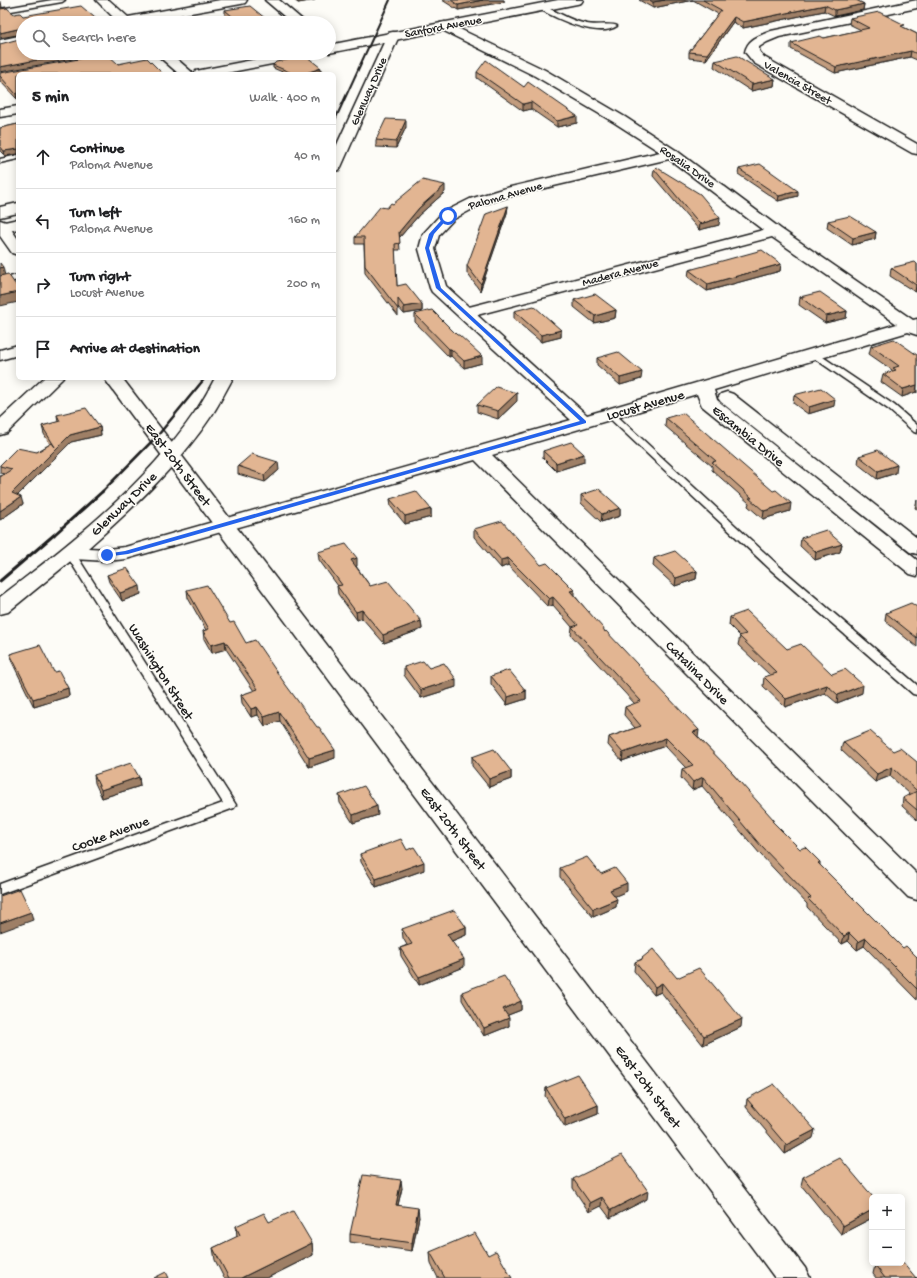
<!DOCTYPE html>
<meta charset="utf-8">
<style>
:root{--surface:#fff;--page:#f2f2f2;--text:#202124;--muted:#757577;--line:#e0e0e0}
body{margin:0;font-family:"Gochi Hand",sans-serif;background:var(--page);color:var(--text)}
.controls{position:absolute;right:12px;bottom:12px;display:grid;overflow:hidden;border-radius:6px;box-shadow:0 2px 10px #0003}
.controls button{width:36px;height:36px;display:grid;place-items:center;padding:0;border:0;border-bottom:1px solid var(--line);background:var(--surface);color:var(--text);font:20px sans-serif}
.stop{position:absolute;width:12px;height:12px;margin:-9px;border:3px solid #2563eb;border-radius:50%;background:#fff}
.stop.end{background:#2563eb;border-color:#fff;box-shadow:0 1px 4px #0008}
.list{margin:0;padding:0;list-style:none}
h2{display:flex;justify-content:space-between;align-items:center;height:52px;margin:0;padding:0 16px;font-size:17px}
h2 small{font-size:13px;font-weight:400;color:var(--muted)}
.list li{display:grid;grid-template-columns:26px 1fr auto;gap:12px;align-items:center;box-sizing:border-box;height:64px;padding:0 16px;border-top:1px solid var(--line)}
.list b{display:block;font-size:15px;white-space:nowrap}
.list p{margin:0;font-size:13px;white-space:nowrap;color:var(--muted)}
.list em{font-size:13px;font-style:normal;color:var(--muted)}
.icon{flex:none;width:22px;height:22px;fill:none;stroke:currentColor;stroke-width:2;stroke-linecap:round;stroke-linejoin:round}
.map{position:relative;flex:none;width:917px;height:1278px;overflow:hidden}
.search{position:absolute;background:var(--surface);box-shadow:0 2px 10px #0003;left:16px;top:16px;width:320px;height:44px;display:flex;align-items:center;gap:10px;box-sizing:border-box;padding:0 14px;border-radius:22px;color:var(--muted);font-size:15px}
.panel{position:absolute;background:var(--surface);box-shadow:0 2px 10px #0003;left:16px;top:72px;width:320px;height:308px;border-radius:6px}
.map>svg:first-child{display:block}
</style>
<div class="map">
<svg width="917" height="1278" viewBox="0 0 917 1278">
<rect width="100%" height="100%" fill="#fdfcf7"/>
<filter id="ink" filterUnits="userSpaceOnUse"><feTurbulence type="fractalNoise" baseFrequency=".025" numOctaves="2"/><feDisplacementMap in="SourceGraphic" scale="8" xChannelSelector="R" yChannelSelector="G"/><feConvolveMatrix kernelMatrix="1 2 1 2 8 2 1 2 1" color-interpolation-filters="sRGB"/></filter>
<g filter="url(#ink)">
<g fill="none" stroke-linecap="round" stroke-linejoin="round">
<defs>
<g id="lane">
<polygon points="52,0 65,0 62,2 0,13 0,9"/>
<path d="M540,5C556,10 569,21 587,24C594,26 613,23 617,26C598,39 555,18 538,8L537,7Z"/>
<polygon points="297,19 299,20 299,22 281,23"/>
<polygon points="111,53 125,53 95,60 92,58"/>
<polygon points="18,155 18,159 0,163 0,159"/>
<polygon points="18,275 18,280 0,284 0,279"/>
<polygon points="814,351 894,405 917,425 917,433 914,432 888,409 811,356 810,354"/>
<polygon points="610,411 613,412 779,566 917,685 917,695 913,694 771,570 607,416 605,414 607,412"/>
<polygon points="70,550 75,553 236,805 234,808 0,894 0,884 223,803 65,553"/>
</g>
<g id="street">
<polygon points="96,0 109,0 128,17 220,0 247,0 245,3 241,4 135,23 108,23 110,20 115,19"/>
<polygon points="265,0 279,0 306,23 292,23"/>
<path d="M917,0V8L779,37L767,42L759,47V51L764,57L917,144V154L912,153L754,63L745,52C748,38 760,36 771,31Z"/>
<path d="M445,22L545,70L625,117L677,151L781,229L913,320L917,319V335L908,332L714,390L717,400L917,560V576L910,574L702,406L697,394L492,455L917,874V900L908,897L475,460L126,559L107,561L73,559L8,612L0,614V597C71,543 144,486 195,412C203,401 209,389 215,378H233C226,390 220,403 212,415C178,466 133,508 88,548L107,549L125,547L571,420L432,292L430,288L419,249L423,234L442,213L470,199L502,189L660,152L615,123L535,76L440,29L439,26L440,23ZM669,159L763,230L469,307L446,286L435,249L439,235L454,219L480,205L511,196ZM772,237L897,324L587,415L477,315Z"/>
<polygon points="393,32 398,33 399,36 341,167 339,170 334,171 334,151 387,36 388,33"/>
<polygon points="23,35 23,43 0,48 0,40"/>
<polygon points="155,53 170,53 194,74 179,74"/>
<polygon points="18,203 18,213 0,217 0,207"/>
<polygon points="18,219 18,229 0,233 0,223"/>
<polygon points="18,345 18,355 0,360 0,350"/>
<polygon points="44,378 63,378 7,433 0,435 0,419"/>
<polygon points="727,392 733,394 917,538 917,554 910,552 721,402 718,398 721,394"/>
</g>
<g id="secondary">
<polygon points="558,0 583,0 581,3 577,4 329,53 329,45"/>
<polygon points="288,53 315,53 313,56 308,57 221,74 194,74 196,71 201,70"/>
<polygon points="18,106 18,114 0,117 0,109"/>
<polygon points="0,220 6,222 18,239 18,255 12,253 0,236"/>
<polygon points="104,378 122,378 805,1268 810,1278 775,1278"/>
</g>
</defs>
<use href="#lane" stroke="#1c1c1c" stroke-width="3"/>
<use href="#street" stroke="#1c1c1c" stroke-width="3"/>
<use href="#secondary" stroke="#1c1c1c" stroke-width="3"/>
<use href="#lane" fill="#fdfcf7" fill-rule="evenodd"/>
<use href="#street" fill="#fdfcf7" fill-rule="evenodd"/>
<use href="#secondary" fill="#fdfcf7" fill-rule="evenodd"/>
<polyline stroke="#1c1c1c" stroke-width="2" points="334,122 390,0"/>
<polyline stroke="#1c1c1c" stroke-width="2.5" points="102,492 159,434 205,378"/>
<polyline stroke="#1c1c1c" stroke-width="3" points="0,581 55,534 103,491"/>
</g>
<g fill="#c29c7e" stroke="#1c1c1c">
<polygon points="294,0 315,0 298,3"/>
<polygon points="442,0 504,0 504,2 458,10"/>
<polygon points="639,0 693,0 653,8"/>
<polygon points="693,0 856,0 864,4 863,10 835,16 824,11 743,28 733,22 706,60 689,58 689,52 718,14"/>
<polygon points="225,10 271,23 233,23 225,16"/>
<polygon points="850,18 905,28 917,34 917,60 910,57 835,73 791,49 791,43 824,38 861,30 849,24"/>
<polygon points="715,61 775,79 774,86 751,91 714,67"/>
<polygon points="118,64 163,74 18,74 18,99 17,99 0,81 0,73"/>
<polygon points="273,65 321,71 312,74 287,74 273,68"/>
<polygon points="477,72 524,87 577,123 557,127 531,109 523,111 477,78"/>
<polygon points="18,124 18,154 5,156 0,151 0,128"/>
<polygon points="406,127 396,148 376,147 376,140"/>
<polygon points="654,169 719,225 699,230 653,176"/>
<polygon points="739,169 798,196 778,201 738,174"/>
<polygon points="445,192 419,215 399,238 400,250 395,250 397,286 422,304 422,311 404,314 398,307 398,316 365,273 364,244 355,244 355,237 387,208 393,204"/>
<polygon points="508,206 507,213 480,291 467,273 467,266"/>
<polygon points="828,221 876,232 875,239 852,245 827,228"/>
<polygon points="781,264 780,271 707,291 688,277 689,270"/>
<polygon points="917,264 917,292 915,292 890,276 891,268"/>
<polygon points="800,297 847,311 846,318 825,323 799,305"/>
<polygon points="574,300 616,310 615,318 594,323 574,307"/>
<polygon points="514,311 561,330 561,337 541,342 514,319"/>
<polygon points="415,314 482,363 464,368 451,356 449,357 415,322"/>
<polygon points="871,346 917,355 917,393 916,392 902,397 881,382 883,374 892,371 892,370 869,354"/>
<polygon points="597,358 641,379 620,385 597,365"/>
<polygon points="794,395 834,406 808,414 793,403"/>
<polygon points="517,401 498,419 477,412 477,405"/>
<polygon points="57,415 100,427 101,435 71,442 18,495 23,504 0,520 0,476 4,474 0,473 0,465 37,452 50,444 44,434 42,426 58,422"/>
<polygon points="666,418 790,511 763,519 748,506 749,503 712,470 712,466 665,426"/>
<polygon points="543,451 584,462 556,471 543,458"/>
<polygon points="859,456 896,473 877,479 858,464"/>
<polygon points="238,466 279,470 265,482 238,474"/>
<polygon points="581,495 620,508 620,516 601,522 581,503"/>
<polygon points="390,499 431,509 431,517 405,524 391,507"/>
<polygon points="917,500 917,509 915,508"/>
<polygon points="474,529 541,565 574,595 605,632 698,737 732,773 773,822 800,849 820,862 820,865 903,948 917,957 917,1000 864,946 857,950 848,941 842,944 807,907 807,904 760,854 702,786 692,790 681,778 682,769 686,768 665,746 622,761 608,745 609,737 635,728 624,715 625,707 635,704 571,635 572,627 553,605 548,607 508,565 501,568 474,537"/>
<polygon points="801,538 842,544 840,552 815,560 800,546"/>
<polygon points="318,552 357,566 356,566 370,586 421,621 422,629 384,643 362,618 357,620 338,594 337,586 338,586 319,560"/>
<polygon points="654,558 697,571 696,579 675,586 653,566"/>
<polygon points="107,575 141,594 122,601 109,582"/>
<polygon points="187,590 230,623 335,758 309,767 280,721 265,726 258,715 251,717 242,703 241,695 254,691 226,649 212,653 204,639 203,631 206,630 188,598"/>
<polygon points="917,607 917,647 885,621 886,613"/>
<polygon points="730,617 832,674 862,693 837,703 825,693 785,707 763,686 764,677 770,675 738,645 740,636 729,625"/>
<polygon points="10,654 54,672 68,688 69,696 34,707 12,662"/>
<polygon points="404,667 429,668 456,687 421,698 404,675"/>
<polygon points="491,676 526,691 526,699 507,705 491,684"/>
<polygon points="843,742 893,751 917,762 917,820 902,806 903,798 910,794 890,776 875,782 841,750"/>
<polygon points="472,757 511,771 511,779 489,787 472,766"/>
<polygon points="94,775 139,777 140,786 102,798 95,783"/>
<polygon points="339,795 378,815 353,823 340,803"/>
<polygon points="360,854 424,870 376,887 361,862"/>
<polygon points="560,868 601,874 627,891 615,896 616,907 593,917 560,877"/>
<polygon points="466,927 466,935 452,941 464,967 419,985 401,956 400,948 407,945 403,938 402,929"/>
<polygon points="642,958 677,978 741,1027 703,1045 661,992 654,995 634,971 635,962 642,959"/>
<polygon points="462,992 521,1001 521,1010 508,1015 509,1026 484,1036 462,1000"/>
<polygon points="546,1088 598,1105 598,1114 565,1127 545,1096"/>
<polygon points="747,1099 813,1138 785,1154 746,1107"/>
<polygon points="803,1177 872,1197 872,1218 841,1234 801,1185"/>
<polygon points="573,1179 647,1199 610,1218 601,1206 589,1212 573,1188"/>
<polygon points="402,1188 398,1205 419,1217 412,1251 350,1242 350,1234"/>
<polygon points="269,1222 312,1243 313,1255 267,1278 224,1278 215,1260 213,1248 237,1237 236,1226"/>
<polygon points="430,1252 488,1255 512,1278 438,1278 431,1264"/>
<polygon points="875,1265 916,1278 917,1278 876,1278 873,1274"/>
</g>
<g fill="#9e7f66" stroke="#1c1c1c">
<polygon points="298,0 315,0 298,3"/>
<polygon points="483,0 504,0 504,2 458,10 458,5"/>
<polygon points="665,0 693,0 653,8 653,2"/>
<polygon points="0,2 1,2 2,7 0,8"/>
<polygon points="864,4 863,10 835,16 835,10"/>
<polygon points="825,5 824,11 743,28 743,22"/>
<polygon points="734,17 733,22 706,60 707,54"/>
<polygon points="22,28 23,34 0,38 0,33"/>
<polygon points="911,51 910,57 835,73 836,67"/>
<polygon points="73,53 101,53 101,54 0,72 0,67"/>
<polygon points="270,53 280,53 270,55"/>
<polygon points="321,68 321,71 312,74 303,74"/>
<polygon points="775,79 774,86 751,91 752,84"/>
<polygon points="18,93 18,99 17,99 16,94"/>
<polygon points="531,102 531,109 523,111 523,104"/>
<polygon points="577,116 577,123 557,127 557,121"/>
<polygon points="406,120 406,127 396,148 396,142"/>
<polygon points="18,149 18,154 5,156 4,151"/>
<polygon points="445,185 445,192 419,215 399,238 399,232 419,208"/>
<polygon points="798,191 798,196 778,201 779,196"/>
<polygon points="508,206 507,213 480,291 481,284"/>
<polygon points="720,218 719,225 699,230 700,224"/>
<polygon points="876,232 875,239 852,245 853,238"/>
<polygon points="781,264 780,271 707,291 708,284"/>
<polygon points="3,267 5,276 0,278 0,268"/>
<polygon points="916,285 917,285 917,292 915,292"/>
<polygon points="18,292 18,302 0,306 0,296"/>
<polygon points="422,304 422,311 404,314 404,307"/>
<polygon points="616,310 615,318 594,323 595,316"/>
<polygon points="847,311 846,318 825,323 826,316"/>
<polygon points="561,330 561,337 541,342 541,335"/>
<polygon points="449,349 451,349 451,356 449,357"/>
<polygon points="482,356 482,363 464,368 464,361"/>
<polygon points="642,372 641,379 620,385 620,378"/>
<polygon points="917,385 916,392 902,397 903,389"/>
<polygon points="517,393 517,401 498,419 498,411"/>
<polygon points="835,399 834,406 808,414 809,407"/>
<polygon points="100,427 101,435 71,442 13,500 12,493 70,435"/>
<polygon points="584,454 584,462 556,471 556,463"/>
<polygon points="278,462 279,470 265,482 264,475"/>
<polygon points="897,465 896,473 877,479 878,471"/>
<polygon points="21,497 23,504 0,520 0,511"/>
<polygon points="791,503 790,511 763,519 764,511"/>
<polygon points="620,508 620,516 601,522 602,514"/>
<polygon points="431,509 431,517 405,524 405,516"/>
<polygon points="842,544 840,552 815,560 816,552"/>
<polygon points="357,558 357,566 351,568 351,560"/>
<polygon points="508,558 508,565 501,568 501,560"/>
<polygon points="697,571 696,579 675,586 676,578"/>
<polygon points="140,586 141,594 122,601 120,593"/>
<polygon points="574,590 574,598 570,591"/>
<polygon points="553,597 553,605 548,607 549,599"/>
<polygon points="362,610 362,618 357,620 356,612"/>
<polygon points="421,621 422,629 384,643 383,635"/>
<polygon points="225,641 226,649 212,653 211,645"/>
<polygon points="456,679 456,687 421,698 421,690"/>
<polygon points="827,685 825,693 785,707 786,699"/>
<polygon points="863,685 862,693 837,703 838,695"/>
<polygon points="68,688 69,696 34,707 33,699"/>
<polygon points="526,691 526,699 507,705 508,697"/>
<polygon points="257,707 258,715 251,717 251,709"/>
<polygon points="279,712 280,721 265,726 264,717"/>
<polygon points="699,730 698,738 693,732"/>
<polygon points="666,738 665,746 622,761 623,753"/>
<polygon points="335,750 335,758 309,767 309,758"/>
<polygon points="892,767 890,776 875,782 877,774"/>
<polygon points="511,771 511,779 489,787 489,779"/>
<polygon points="139,777 140,786 102,798 101,790"/>
<polygon points="703,777 702,786 692,790 693,782"/>
<polygon points="377,806 378,815 353,823 353,815"/>
<polygon points="424,862 424,870 376,887 376,879"/>
<polygon points="627,883 627,891 609,899 610,890"/>
<polygon points="617,899 616,907 593,917 593,909"/>
<polygon points="31,912 33,920 0,932 0,923"/>
<polygon points="466,927 466,935 447,943 447,934"/>
<polygon points="849,933 848,941 842,944 844,936"/>
<polygon points="866,938 864,946 857,950 858,942"/>
<polygon points="464,959 464,967 419,985 419,977"/>
<polygon points="662,983 661,992 654,995 655,987"/>
<polygon points="521,1001 521,1010 503,1017 503,1009"/>
<polygon points="509,1018 509,1026 484,1036 484,1028"/>
<polygon points="742,1019 741,1027 703,1045 704,1036"/>
<polygon points="598,1105 598,1114 565,1127 565,1119"/>
<polygon points="815,1130 813,1138 785,1154 786,1145"/>
<polygon points="401,1180 402,1188 396,1213 396,1205"/>
<polygon points="648,1191 647,1199 610,1218 611,1210"/>
<polygon points="602,1197 601,1206 589,1212 590,1203"/>
<polygon points="418,1208 419,1217 412,1251 412,1243"/>
<polygon points="872,1210 872,1218 841,1234 843,1226"/>
<polygon points="312,1243 313,1255 267,1278 241,1278"/>
</g>
<g fill="#e2b592" stroke="#1c1c1c">
<polygon points="451,0 483,0 458,5"/>
<polygon points="649,0 665,0 653,2"/>
<polygon points="703,0 856,0 864,4 835,10 825,5 743,22 734,17 707,54 689,52 721,10"/>
<polygon points="81,6 101,23 23,23 23,29 22,28 0,33 0,9 7,8 14,14 20,13 23,16"/>
<polygon points="250,6 271,23 240,23 225,10"/>
<polygon points="879,12 905,25 901,26 917,34 917,54 911,51 836,67 791,43 820,36 824,38 869,28 850,18"/>
<polygon points="23,38 23,53 73,53 0,67 0,44"/>
<polygon points="107,54 118,64 147,58 163,74 18,74 18,93 16,94 0,76 0,73"/>
<polygon points="306,56 321,68 303,74 294,74 273,65 276,62"/>
<polygon points="737,56 775,79 752,84 715,61"/>
<polygon points="486,60 524,87 528,82 577,116 557,121 531,102 523,104 477,72"/>
<polygon points="386,119 406,120 396,142 376,140"/>
<polygon points="18,124 18,149 4,151 0,146 0,128"/>
<polygon points="760,164 798,191 779,196 739,169"/>
<polygon points="656,167 700,194 720,218 700,224 654,169"/>
<polygon points="422,180 445,185 419,208 399,232 400,243 395,244 397,286 406,284 422,304 404,307 398,299 398,309 365,266 364,237 355,237 380,207 387,208 391,203 393,204"/>
<polygon points="508,206 481,284 467,266 486,214"/>
<polygon points="850,216 876,232 853,238 828,221"/>
<polygon points="762,250 781,264 708,284 689,270"/>
<polygon points="915,262 917,264 917,285 916,285 891,268"/>
<polygon points="0,263 3,267 0,268"/>
<polygon points="8,274 18,288 18,292 0,296 0,276"/>
<polygon points="820,292 847,311 826,316 800,297"/>
<polygon points="595,294 616,310 595,316 574,300"/>
<polygon points="534,306 561,330 541,335 514,311"/>
<polygon points="432,310 457,335 459,335 482,356 464,361 451,349 449,349 415,314"/>
<polygon points="894,339 917,355 917,385 903,389 883,374 896,370 893,368 899,366 871,346"/>
<polygon points="618,352 642,372 620,378 597,358"/>
<polygon points="496,387 517,393 498,411 477,405"/>
<polygon points="821,388 835,399 809,407 794,395"/>
<polygon points="86,408 100,427 70,435 12,493 21,497 0,511 0,477 12,469 0,466 0,465 17,448 37,452 52,443 55,447 42,426 60,421 57,415"/>
<polygon points="683,413 773,491 776,490 791,503 764,511 749,498 752,498 712,462 716,461 666,418"/>
<polygon points="571,442 584,454 556,463 543,451"/>
<polygon points="878,450 897,465 878,471 859,456"/>
<polygon points="252,454 278,462 264,475 238,466"/>
<polygon points="599,489 620,508 602,514 581,495"/>
<polygon points="416,491 431,509 405,516 390,499"/>
<polygon points="502,521 541,565 547,563 574,590 570,591 603,628 605,632 606,631 699,730 693,732 732,772 731,772 774,820 772,821 800,849 805,847 820,862 818,863 903,948 906,946 917,957 917,989 866,938 858,942 849,933 844,936 808,899 811,898 761,846 703,777 693,782 682,769 693,765 666,738 623,753 609,737 641,726 625,707 641,701 572,627 578,625 553,597 549,599 508,558 501,560 474,529"/>
<polygon points="826,530 842,544 816,552 801,538"/>
<polygon points="346,544 357,558 351,560 370,586 388,581 421,621 383,635 362,610 356,612 337,586 342,585 318,552"/>
<polygon points="675,551 697,571 676,578 654,558"/>
<polygon points="127,568 140,586 120,593 107,575"/>
<polygon points="207,585 230,623 234,622 246,643 255,640 283,681 317,727 319,727 335,750 309,758 279,712 264,717 257,707 251,709 241,695 258,689 225,641 211,645 203,631 209,629 187,590"/>
<polygon points="911,603 917,607 917,638 886,613"/>
<polygon points="747,611 787,649 801,644 832,674 845,669 863,685 838,695 827,685 786,699 764,677 777,673 739,636 746,634 730,617"/>
<polygon points="40,645 54,672 59,671 68,688 33,699 10,654"/>
<polygon points="423,661 429,668 444,663 456,679 421,690 404,667"/>
<polygon points="509,670 526,691 508,697 491,676"/>
<polygon points="870,731 893,751 900,748 917,762 917,791 892,767 877,774 843,742"/>
<polygon points="494,749 511,771 489,779 472,757"/>
<polygon points="131,763 139,777 101,790 94,775"/>
<polygon points="364,786 377,806 353,815 339,795"/>
<polygon points="917,791 917,810 903,798"/>
<polygon points="401,839 407,850 414,847 424,862 376,879 360,854"/>
<polygon points="587,857 601,874 615,868 627,883 610,890 617,899 593,909 560,868"/>
<polygon points="20,889 31,912 0,923 0,896"/>
<polygon points="454,910 466,927 447,934 464,959 419,977 400,948 412,944 402,929"/>
<polygon points="653,949 677,978 699,968 742,1019 704,1036 662,983 655,987 635,962 643,959 642,958"/>
<polygon points="504,976 521,1001 503,1009 509,1018 484,1028 462,992"/>
<polygon points="578,1075 598,1105 565,1119 546,1088"/>
<polygon points="774,1084 815,1130 786,1145 747,1099"/>
<polygon points="622,1155 648,1191 611,1210 602,1197 590,1203 573,1179"/>
<polygon points="840,1158 873,1197 872,1197 872,1210 843,1226 803,1177"/>
<polygon points="363,1175 401,1180 396,1205 418,1208 412,1243 350,1234"/>
<polygon points="293,1211 312,1243 241,1278 229,1278 213,1248 240,1235 236,1226 264,1213 269,1222"/>
<polygon points="475,1233 488,1255 496,1251 512,1278 445,1278 430,1252"/>
<polygon points="902,1261 916,1278 917,1277 917,1278 885,1278 875,1265 879,1263 902,1263"/>
<polygon points="166,1272 169,1278 154,1278"/>
</g>
</g>
<polygon fill="#2563eb" points="446,215 450,216 434,234 429,248 441,288 586,421 586,423 128,554 105,557 105,554 125,551 580,421 436,288 425,248 429,234"/>
<g text-anchor="middle" stroke-width="3" stroke-linejoin="round" paint-order="stroke">
<g font-size="12" fill="#1c1c1c" stroke="#fdfcf7">
<text transform="translate(443 26) rotate(-11)" y="4">Sanford Avenue</text>
<text transform="translate(798 82) rotate(30)" y="4">Valencia Street</text>
<text transform="translate(368 91) rotate(-66)" y="4">Glenway Drive</text>
<text transform="translate(688 166) rotate(35)" y="4">Rosalia Drive</text>
<text transform="translate(505 195) rotate(-16)" y="4">Paloma Avenue</text>
<text transform="translate(620 272) rotate(-15)" y="4">Madera Avenue</text>
</g>
<g font-size="14" fill="#1c1c1c" stroke="#fdfcf7">
<text transform="translate(645 404) rotate(-16)" y="5">Locust Avenue</text>
<text transform="translate(749 435) rotate(39)" y="5">Escambia Drive</text>
<text transform="translate(179 464) rotate(53)" y="5">East 20th Street</text>
<text transform="translate(123 503) rotate(-44)" y="5">Glenway Drive</text>
<text transform="translate(162 671) rotate(58)" y="5">Washington Street</text>
<text transform="translate(698 672) rotate(45)" y="5">Catalina Drive</text>
<text transform="translate(454 828) rotate(53)" y="5">East 20th Street</text>
<text transform="translate(110 833) rotate(-20)" y="5">Cooke Avenue</text>
<text transform="translate(649 1086) rotate(53)" y="5">East 20th Street</text>
</g>
</g>
</svg>
<div class="controls">
<button>+</button>
<button>−</button>
</div>
<div class="stop" style="left:448px;top:216px"></div>
<div class="stop end" style="left:107px;top:555px"></div>
<div class="search"><svg class="icon" aria-label="search" viewBox="0 0 24 24"><circle cx="10" cy="10" r="6"/><path d="M15 15l6 6"/></svg>Search here</div>
<section class="panel">
<h2>5 min<small>Walk · 400 m</small></h2>
<ul class="list">
<li><svg class="icon" aria-label="ahead" viewBox="0 0 24 24"><path d="M12 20V5M6 11l6-6 6 6"/></svg><div><b>Continue</b><p>Paloma Avenue</p></div><em>40 m</em></li>
<li><svg class="icon" aria-label="left" viewBox="0 0 24 24"><path d="M17 20v-9H6M10 6l-5 5 5 5"/></svg><div><b>Turn left</b><p>Paloma Avenue</p></div><em>160 m</em></li>
<li><svg class="icon" aria-label="right" viewBox="0 0 24 24"><path d="M7 20v-9h11M14 6l5 5-5 5"/></svg><div><b>Turn right</b><p>Locust Avenue</p></div><em>200 m</em></li>
<li><svg class="icon" aria-label="arrive" viewBox="0 0 24 24"><path d="M6 21V4h12l-3 4 3 4H6"/></svg><div><b>Arrive at destination</b></div></li>
</ul>
</section>
</div>
